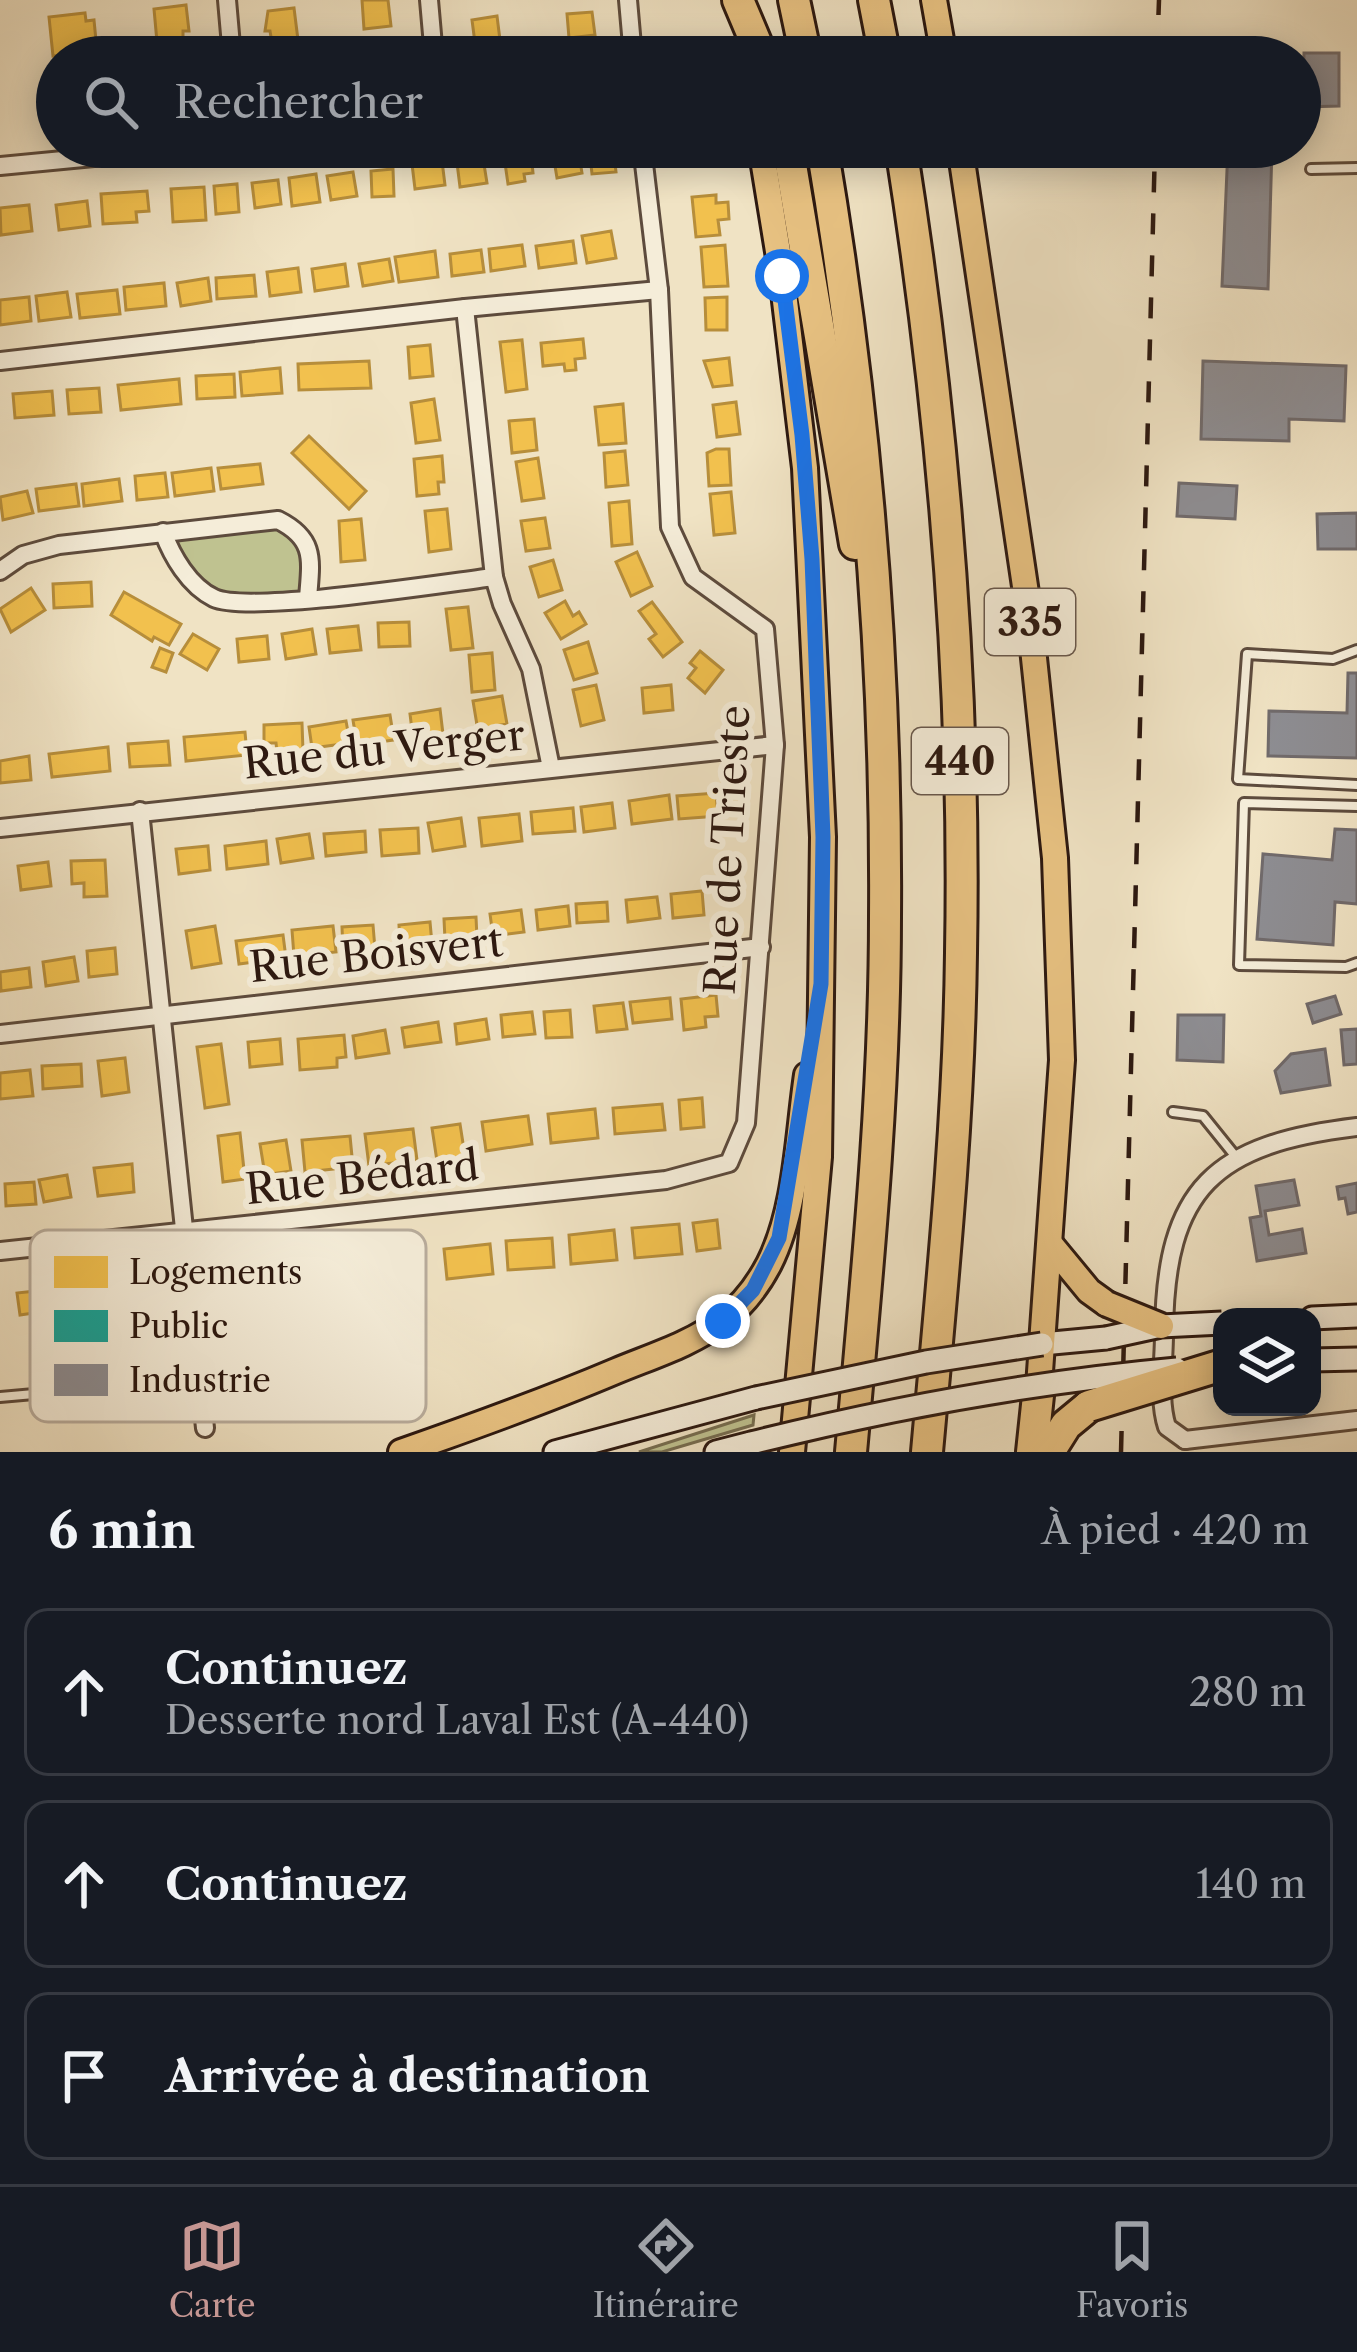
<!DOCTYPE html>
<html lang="fr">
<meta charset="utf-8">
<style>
:root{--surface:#171b24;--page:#20242c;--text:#f1f3f6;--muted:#9ea1a6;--line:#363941;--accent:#c59692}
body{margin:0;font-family:"Libre Caslon Text",serif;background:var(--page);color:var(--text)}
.controls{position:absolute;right:36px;bottom:36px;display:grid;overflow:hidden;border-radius:24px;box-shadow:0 6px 30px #0003}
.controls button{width:108px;height:108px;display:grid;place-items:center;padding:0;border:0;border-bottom:3px solid var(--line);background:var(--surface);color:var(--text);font:60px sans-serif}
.stop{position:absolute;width:36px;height:36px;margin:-27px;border:9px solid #1a73e8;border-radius:50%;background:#fff}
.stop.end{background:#1a73e8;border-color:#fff;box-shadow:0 3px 12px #0008}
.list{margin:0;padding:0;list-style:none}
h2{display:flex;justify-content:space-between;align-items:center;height:156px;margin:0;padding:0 48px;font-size:51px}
h2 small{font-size:39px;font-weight:400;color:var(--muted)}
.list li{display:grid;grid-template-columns:78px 1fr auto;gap:36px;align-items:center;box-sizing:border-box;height:168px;margin:0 24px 24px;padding:0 24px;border:3px solid var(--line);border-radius:24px}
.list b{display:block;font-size:45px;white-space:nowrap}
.list p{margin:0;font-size:39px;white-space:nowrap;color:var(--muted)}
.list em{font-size:39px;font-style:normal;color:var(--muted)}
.icon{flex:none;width:66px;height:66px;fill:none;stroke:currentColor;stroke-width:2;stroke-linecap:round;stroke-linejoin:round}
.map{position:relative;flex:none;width:1357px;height:1452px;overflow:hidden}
.search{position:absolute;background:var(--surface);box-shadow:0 6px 30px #0003;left:36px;right:36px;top:36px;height:132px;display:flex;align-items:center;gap:30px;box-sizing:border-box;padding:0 42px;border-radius:66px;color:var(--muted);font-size:45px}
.sheet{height:732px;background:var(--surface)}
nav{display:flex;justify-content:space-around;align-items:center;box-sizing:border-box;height:168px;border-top:3px solid var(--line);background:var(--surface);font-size:33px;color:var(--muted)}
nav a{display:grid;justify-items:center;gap:6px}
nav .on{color:var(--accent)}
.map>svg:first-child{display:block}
</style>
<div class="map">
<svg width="1357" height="1452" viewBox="0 0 1357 1452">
<rect width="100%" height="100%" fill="#f0e3c4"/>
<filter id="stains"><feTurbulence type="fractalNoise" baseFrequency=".00167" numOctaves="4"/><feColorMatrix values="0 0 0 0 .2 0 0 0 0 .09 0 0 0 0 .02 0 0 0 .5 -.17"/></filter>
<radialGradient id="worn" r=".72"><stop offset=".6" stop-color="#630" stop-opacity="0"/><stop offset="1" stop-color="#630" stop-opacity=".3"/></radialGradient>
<g fill="#bfc290" stroke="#766d50" stroke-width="3">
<polygon points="278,520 298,530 308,598 214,598 163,532"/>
<polygon points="754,1415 753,1425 662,1452 639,1452"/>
</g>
<g fill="#f2c14e" stroke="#b78e3b" stroke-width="3">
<polygon points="362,0 388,0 391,26 364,29"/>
<polygon points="186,5 189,31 183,31 183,39 157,42 154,9"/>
<polygon points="294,8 298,40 272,43 270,31 265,31 268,11"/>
<polygon points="592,12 595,35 569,38 567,14"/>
<polygon points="85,13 86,21 94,20 97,51 53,56 49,17"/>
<polygon points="497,16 500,40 475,43 472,20"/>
<polygon points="589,147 613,147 616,172 592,174"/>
<polygon points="578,149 582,173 557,178 553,154"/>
<polygon points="531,153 533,173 524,174 525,181 508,184 504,156"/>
<polygon points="483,158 487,183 460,187 457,163"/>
<polygon points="442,161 445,185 415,189 412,164"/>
<polygon points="393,169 394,196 372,197 371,171"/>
<polygon points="353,172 357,196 331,200 327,176"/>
<polygon points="316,174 320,202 292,206 289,178"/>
<polygon points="278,180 281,204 255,208 252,183"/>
<polygon points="237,184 239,212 216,214 214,186"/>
<polygon points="204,187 206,220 173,222 171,189"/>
<polygon points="147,191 149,211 136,212 137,222 103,224 101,194"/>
<polygon points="716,195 716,203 728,202 729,219 718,220 720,235 696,237 692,197"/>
<polygon points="87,201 90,226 59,230 56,205"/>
<polygon points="29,205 32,231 1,235 0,208"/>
<polygon points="611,231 616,258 587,263 582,236"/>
<polygon points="573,241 576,263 539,268 536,246"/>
<polygon points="522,245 525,266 491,271 489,249"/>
<polygon points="725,245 728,286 704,287 701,247"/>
<polygon points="481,250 484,272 452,276 450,254"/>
<polygon points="435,251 438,277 399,282 395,257"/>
<polygon points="389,259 393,281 363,286 359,264"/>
<polygon points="345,264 348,286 315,291 312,269"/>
<polygon points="298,268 301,292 270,296 267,272"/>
<polygon points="254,275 256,296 217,299 216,278"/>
<polygon points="208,278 211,301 181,306 177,283"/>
<polygon points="164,283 166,306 126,310 124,287"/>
<polygon points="117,290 120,314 80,318 77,294"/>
<polygon points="67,292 71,317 39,321 36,296"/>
<polygon points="29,297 31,321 0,325 0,300"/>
<polygon points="727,297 727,330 706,330 705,298"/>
<polygon points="583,339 585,358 575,359 576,370 565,371 564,364 543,366 541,343"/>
<polygon points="522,340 527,389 506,392 500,342"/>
<polygon points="430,345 433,376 410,378 408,347"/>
<polygon points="729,358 732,385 713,387 704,361"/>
<polygon points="369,361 371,388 299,390 298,364"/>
<polygon points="280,368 282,393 242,396 240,372"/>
<polygon points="234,374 235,397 197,399 196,376"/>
<polygon points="179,379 181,404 121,410 118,385"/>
<polygon points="99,388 101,412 69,414 67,390"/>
<polygon points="52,391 54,415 15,418 13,394"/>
<polygon points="434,399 440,440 416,443 411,403"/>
<polygon points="736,402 740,434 717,437 713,405"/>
<polygon points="623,404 626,443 599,445 595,407"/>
<polygon points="534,419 537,450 512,453 509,421"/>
<polygon points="309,436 366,491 349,509 292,453"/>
<polygon points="716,449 729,449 731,485 709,486 707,453"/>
<polygon points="625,451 628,485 606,487 604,453"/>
<polygon points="442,456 444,482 438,482 439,494 417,496 414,459"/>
<polygon points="538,458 544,498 522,501 516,462"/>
<polygon points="260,464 263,484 221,489 218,468"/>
<polygon points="211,468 214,491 175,496 172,473"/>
<polygon points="165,473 168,497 137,500 135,476"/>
<polygon points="119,479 122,501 84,506 82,484"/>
<polygon points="76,484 79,506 39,511 36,489"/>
<polygon points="27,491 33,513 3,520 0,497"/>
<polygon points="731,492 735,533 714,535 710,494"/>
<polygon points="629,501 632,544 612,546 609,503"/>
<polygon points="447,509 451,549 429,552 425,511"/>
<polygon points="545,518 550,548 526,551 521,521"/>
<polygon points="361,519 365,560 341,562 339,521"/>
<polygon points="637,552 652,586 631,596 616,562"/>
<polygon points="553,560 562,590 539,597 530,567"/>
<polygon points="91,582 92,606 54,608 53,584"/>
<polygon points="31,588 45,610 11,632 0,609"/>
<polygon points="124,592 181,624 169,645 154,637 152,641 111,615"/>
<polygon points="565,601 573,616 579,612 586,624 561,639 545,613"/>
<polygon points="652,602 682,642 663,657 649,639 656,634 639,611"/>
<polygon points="468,607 473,648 451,650 446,609"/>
<polygon points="409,622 410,646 379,647 378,623"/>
<polygon points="358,626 361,650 330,653 327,629"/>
<polygon points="312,629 316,654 286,659 282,634"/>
<polygon points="193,634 219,649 207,670 180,654"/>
<polygon points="267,636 269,659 239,662 237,639"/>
<polygon points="588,642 597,673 574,680 564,650"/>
<polygon points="160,648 173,653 166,672 152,667"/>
<polygon points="700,651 723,670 705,693 688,678 696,668 690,663"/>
<polygon points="492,653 495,690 472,692 469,655"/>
<polygon points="596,685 604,720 581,726 573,690"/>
<polygon points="671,685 673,710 644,713 642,688"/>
<polygon points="502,696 507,724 495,726 496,735 479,737 473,701"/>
<polygon points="440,709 443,734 413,738 410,714"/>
<polygon points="390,715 394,740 357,745 353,720"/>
<polygon points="346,721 350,743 312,748 309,727"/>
<polygon points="302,723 303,751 277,752 276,743 264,743 264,725"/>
<polygon points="245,732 247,755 186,761 184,737"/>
<polygon points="168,741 170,765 130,767 128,744"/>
<polygon points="108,747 110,771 52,777 49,754"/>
<polygon points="29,756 31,780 0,783 0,761"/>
<polygon points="716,793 718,816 679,819 677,796"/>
<polygon points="669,795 672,819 632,824 629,801"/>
<polygon points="612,803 615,828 584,832 581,807"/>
<polygon points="573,808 575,831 533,834 531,812"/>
<polygon points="519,814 522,841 482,846 479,818"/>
<polygon points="461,818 465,846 433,851 428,823"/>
<polygon points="418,828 419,853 382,856 380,830"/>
<polygon points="365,831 366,852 326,856 324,834"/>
<polygon points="309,834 313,858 281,863 277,839"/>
<polygon points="266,841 268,864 227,869 225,846"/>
<polygon points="208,846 210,870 179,874 176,849"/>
<polygon points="105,860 107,896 84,897 84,883 72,884 71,861"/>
<polygon points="48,862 51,886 21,890 18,866"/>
<polygon points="702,891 704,915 673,918 671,894"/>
<polygon points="657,897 660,918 628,922 626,900"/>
<polygon points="607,902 608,921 577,923 576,904"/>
<polygon points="568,906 570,926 538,930 536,910"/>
<polygon points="521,910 524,932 493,936 490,914"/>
<polygon points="476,917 477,938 445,940 444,919"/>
<polygon points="430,922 432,944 400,947 399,925"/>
<polygon points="373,925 375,949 343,951 342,927"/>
<polygon points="215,926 221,963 192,968 186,931"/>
<polygon points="333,926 336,952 294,956 292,930"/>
<polygon points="283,935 286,958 239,964 236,941"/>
<polygon points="115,948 117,974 89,977 87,951"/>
<polygon points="74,957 78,981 46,986 43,962"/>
<polygon points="29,968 31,987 1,991 0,972"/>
<polygon points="716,995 718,1016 705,1017 706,1027 684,1030 681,999"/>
<polygon points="670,998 672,1019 633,1023 630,1002"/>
<polygon points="623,1003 627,1029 597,1032 594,1006"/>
<polygon points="570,1010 572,1037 546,1038 544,1012"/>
<polygon points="532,1012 535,1034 503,1037 501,1015"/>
<polygon points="486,1019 489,1039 457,1044 455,1024"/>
<polygon points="438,1022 441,1042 405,1047 402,1028"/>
<polygon points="385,1030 389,1053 356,1058 353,1036"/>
<polygon points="344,1035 346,1057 337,1058 337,1067 300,1070 298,1039"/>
<polygon points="280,1039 282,1064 250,1067 248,1042"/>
<polygon points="221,1044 229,1104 205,1108 197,1047"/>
<polygon points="125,1058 129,1092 102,1096 98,1061"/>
<polygon points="81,1064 82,1086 43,1089 42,1066"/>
<polygon points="30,1070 33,1096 0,1099 0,1073"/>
<polygon points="702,1098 704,1127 681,1129 679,1100"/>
<polygon points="662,1104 665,1130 615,1134 613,1108"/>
<polygon points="595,1109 598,1138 551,1143 548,1114"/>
<polygon points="528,1116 532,1144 486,1151 482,1122"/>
<polygon points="460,1124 465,1156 437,1161 432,1128"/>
<polygon points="413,1129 417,1160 369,1166 365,1134"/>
<polygon points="240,1133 245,1179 223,1182 218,1136"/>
<polygon points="350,1136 353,1167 305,1172 302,1140"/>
<polygon points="286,1140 291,1171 265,1175 260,1144"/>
<polygon points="132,1164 134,1192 98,1196 94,1168"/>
<polygon points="67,1175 71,1197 44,1202 39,1180"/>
<polygon points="34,1182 36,1204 6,1206 5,1184"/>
<polygon points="717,1220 720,1248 697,1251 693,1223"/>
<polygon points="679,1224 682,1254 635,1258 632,1228"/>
<polygon points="614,1230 617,1260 571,1264 569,1235"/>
<polygon points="552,1238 554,1267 508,1270 506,1241"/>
<polygon points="490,1244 493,1274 447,1279 444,1249"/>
<polygon points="45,1290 47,1311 20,1315 17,1293"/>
</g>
<g fill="#8d8d92" stroke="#706a6b" stroke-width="3">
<polygon points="1304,53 1339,53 1339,106 1303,107"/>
<polygon points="1228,147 1272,147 1268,289 1222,286"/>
<polygon points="1203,361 1346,366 1344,421 1289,419 1289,441 1201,439"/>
<polygon points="1179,483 1237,486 1235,519 1177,516"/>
<polygon points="1357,513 1357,549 1318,549 1317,514"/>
<polygon points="1348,673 1357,673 1357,758 1268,756 1269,711 1347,713"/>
<polygon points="1335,829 1357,830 1357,904 1335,902 1333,945 1257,939 1263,854 1332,860"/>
<polygon points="1335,996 1341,1014 1313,1023 1307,1004"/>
<polygon points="1178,1015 1224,1015 1223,1062 1177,1060"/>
<polygon points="1357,1029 1357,1064 1344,1065 1341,1030"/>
<polygon points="1325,1049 1330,1085 1281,1093 1275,1071 1291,1054"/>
<polygon points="1294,1180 1299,1205 1265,1211 1269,1235 1302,1229 1306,1253 1257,1261 1250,1218 1261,1216 1256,1186"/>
<polygon points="1357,1183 1357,1212 1348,1214 1345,1198 1339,1199 1337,1187"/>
</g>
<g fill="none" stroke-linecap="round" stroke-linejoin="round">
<defs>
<g id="lane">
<polyline points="1311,169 1357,168"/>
<polyline points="1357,650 1333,659 1247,654 1238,779 1357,785"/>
<polyline points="1357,806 1244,803 1239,965 1346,967 1357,963"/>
<polyline points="1173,1112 1203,1116 1236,1157"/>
<polyline points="0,1397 113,1387"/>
</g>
<g id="street">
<polyline points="227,0 232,57"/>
<polyline points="429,0 434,57"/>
<polyline points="628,0 633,57"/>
<polyline points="0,166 198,147"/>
<polyline points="465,308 494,577 502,604 531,669 551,768"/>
<polyline points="0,361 465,308 659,290"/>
<path d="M163,532C172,556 189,586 214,598C249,614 445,583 494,577"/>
<path d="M0,571L23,555L59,545L278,520C316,539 311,560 308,598"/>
<polyline points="140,811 205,1428"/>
<polyline points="0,828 775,745"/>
<polyline points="0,1034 761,947"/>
<polyline points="0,1251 666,1180 729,1163 746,1123 775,745 765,629 693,577 670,527 659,290 642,147"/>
<path d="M1185,1440L1167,1427C1158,1399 1164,1364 1164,1334C1165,1187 1215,1144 1357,1127"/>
<polyline points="1185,1440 1357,1420"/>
</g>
<g id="secondary">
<polyline points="1312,1318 1357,1316"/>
<polyline points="1042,1344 1106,1338"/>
<polyline points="1312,1360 1357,1359"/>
<polyline points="555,1452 756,1398"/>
<polyline points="716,1452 751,1443"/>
</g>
<g id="primary">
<polyline points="934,0 944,57"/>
<polyline points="761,147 782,276 805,468 823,837 819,1157 792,1452"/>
<polyline points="960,147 1030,620 1055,858 1062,1060 1039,1386"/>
<polyline points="1051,1245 1089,1291 1107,1304"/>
<path d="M401,1452C473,1427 545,1401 616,1371C652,1356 692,1344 723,1320C743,1305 758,1285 769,1264C797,1209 798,1135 807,1075"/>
</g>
<g id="highway">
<polyline points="738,0 762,57"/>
<polyline points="794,0 806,57"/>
<polyline points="874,0 885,57"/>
<polyline points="788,147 855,544"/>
<path d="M822,147C865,402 887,658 885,917C885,1096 867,1274 851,1452"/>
<path d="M901,147C943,414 966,682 961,953C959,1120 942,1286 927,1452"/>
<polyline points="1032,1452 1039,1386"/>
<polyline points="1049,1452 1066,1425 1089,1406"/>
</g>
</defs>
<use href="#lane" stroke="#5d4b3d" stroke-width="14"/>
<use href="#street" stroke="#5d4b3d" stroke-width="22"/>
<use href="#secondary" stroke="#2c1810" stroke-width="27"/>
<use href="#primary" stroke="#2c1810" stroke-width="30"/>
<use href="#highway" stroke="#2c1810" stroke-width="36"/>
<use href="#lane" stroke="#f5edd9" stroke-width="8"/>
<use href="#street" stroke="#f5edd9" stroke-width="16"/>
<use href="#secondary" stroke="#f5edd9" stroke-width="21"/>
<use href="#primary" stroke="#e8c282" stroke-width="24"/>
<use href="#highway" stroke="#e8c282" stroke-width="30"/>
<g stroke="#2c1810" stroke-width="4.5" stroke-dasharray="21 21" stroke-linecap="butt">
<polyline points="1157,57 1159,0"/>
<polyline points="1121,1452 1155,147"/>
</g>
<defs>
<g id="secondary-bridge">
<polyline points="1106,1338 1161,1326 1222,1323"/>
<polyline points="756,1398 926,1362 1042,1344"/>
<path d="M751,1443C891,1408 1033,1382 1177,1369"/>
</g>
<polyline id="primary-bridge" points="1107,1304 1161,1326"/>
<polyline id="highway-bridge" points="1089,1406 1219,1366"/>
</defs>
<use href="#secondary-bridge" stroke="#2c1810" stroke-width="27" stroke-linecap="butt"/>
<use href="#primary-bridge" stroke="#2c1810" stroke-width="30" stroke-linecap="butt"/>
<use href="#highway-bridge" stroke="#2c1810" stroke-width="36" stroke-linecap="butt"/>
<use href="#secondary-bridge" stroke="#f5edd9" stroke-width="21"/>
<use href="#primary-bridge" stroke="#e8c282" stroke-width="24"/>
<use href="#highway-bridge" stroke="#e8c282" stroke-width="30"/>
</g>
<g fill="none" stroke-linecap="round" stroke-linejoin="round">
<polyline stroke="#1a73e8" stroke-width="15" points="723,1321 753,1290 779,1238 821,984 823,837 812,559 802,435 782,276"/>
</g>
<g text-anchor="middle" stroke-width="12" stroke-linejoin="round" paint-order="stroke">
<g fill="#f5edd9" stroke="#68584c" stroke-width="3">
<rect x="985" y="589" width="90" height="66" rx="9"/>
<rect x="912" y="728" width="96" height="66" rx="9"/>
</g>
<g font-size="39" font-weight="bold" fill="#2c1810">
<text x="1030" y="636">335</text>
<text x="960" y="775">440</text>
</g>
<g font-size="42" fill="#2c1810" stroke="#f5edd9">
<text transform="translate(384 749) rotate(-6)" y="15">Rue du Verger</text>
<text transform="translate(727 850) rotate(-87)" y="15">Rue de Trieste</text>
<text transform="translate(376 954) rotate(-6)" y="15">Rue Boisvert</text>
<text transform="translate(362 1177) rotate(-6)" y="15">Rue Bédard</text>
</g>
</g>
<rect x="30" y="1230" width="396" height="192" rx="18" fill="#f5edd9" stroke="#b9ad9d" stroke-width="3"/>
<rect x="54" y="1256" width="54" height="32" fill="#f2c14e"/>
<rect x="54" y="1310" width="54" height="32" fill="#17a398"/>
<rect x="54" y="1364" width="54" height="32" fill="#8d8d92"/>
<g font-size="33" fill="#2c1810">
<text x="129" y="1284">Logements</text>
<text x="129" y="1338">Public</text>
<text x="129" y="1392">Industrie</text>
</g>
<rect width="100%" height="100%" filter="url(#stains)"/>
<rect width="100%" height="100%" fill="url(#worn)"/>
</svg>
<div class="controls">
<button><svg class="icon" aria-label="layers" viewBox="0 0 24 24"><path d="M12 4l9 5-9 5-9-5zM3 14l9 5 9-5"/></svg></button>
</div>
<div class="stop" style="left:782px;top:276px"></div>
<div class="stop end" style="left:723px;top:1321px"></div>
<div class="search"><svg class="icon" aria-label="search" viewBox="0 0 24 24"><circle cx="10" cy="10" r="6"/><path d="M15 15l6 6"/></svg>Rechercher</div>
</div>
<section class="sheet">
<h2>6 min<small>À pied · 420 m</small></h2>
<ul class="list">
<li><svg class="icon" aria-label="ahead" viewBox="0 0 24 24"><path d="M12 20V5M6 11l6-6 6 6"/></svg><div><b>Continuez</b><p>Desserte nord Laval Est (A-440)</p></div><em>280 m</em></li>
<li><svg class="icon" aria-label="ahead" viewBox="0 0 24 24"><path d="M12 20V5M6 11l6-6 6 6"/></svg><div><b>Continuez</b></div><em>140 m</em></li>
<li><svg class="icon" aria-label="arrive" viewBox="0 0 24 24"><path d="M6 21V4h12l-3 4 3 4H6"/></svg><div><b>Arrivée à destination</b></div></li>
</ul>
</section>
<nav>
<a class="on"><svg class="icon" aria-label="map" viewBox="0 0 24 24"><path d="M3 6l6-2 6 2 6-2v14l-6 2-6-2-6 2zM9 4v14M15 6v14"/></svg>Carte</a>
<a><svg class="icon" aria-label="directions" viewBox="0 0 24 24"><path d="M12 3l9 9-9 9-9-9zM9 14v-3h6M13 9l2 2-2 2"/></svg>Itinéraire</a>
<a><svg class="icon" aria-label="saved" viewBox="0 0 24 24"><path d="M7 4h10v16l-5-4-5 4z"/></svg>Favoris</a>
</nav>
